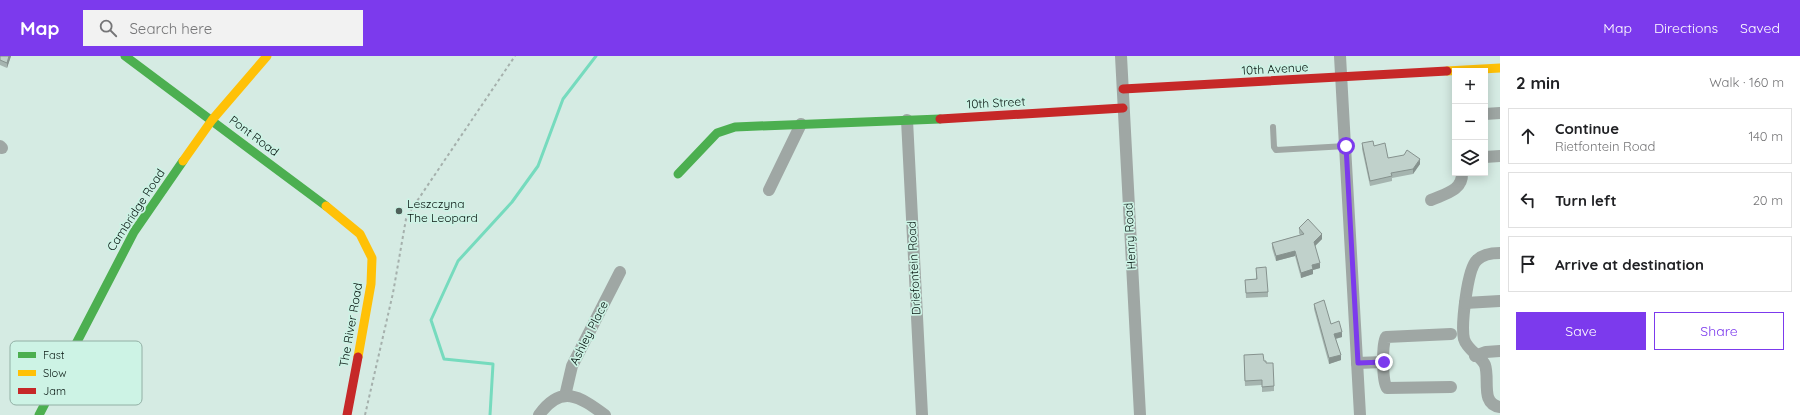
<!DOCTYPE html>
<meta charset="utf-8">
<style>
:root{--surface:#fff;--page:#f2f2f2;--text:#202124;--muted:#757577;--line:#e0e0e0;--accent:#7c3aed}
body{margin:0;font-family:Quicksand,sans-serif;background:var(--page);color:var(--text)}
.controls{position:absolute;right:12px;top:12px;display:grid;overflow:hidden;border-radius:0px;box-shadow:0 2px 10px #0003}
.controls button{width:36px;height:36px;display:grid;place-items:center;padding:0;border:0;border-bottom:1px solid var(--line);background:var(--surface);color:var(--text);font:20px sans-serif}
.stop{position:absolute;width:12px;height:12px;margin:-9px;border:3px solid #7c3aed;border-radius:50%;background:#fff}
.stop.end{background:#7c3aed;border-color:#fff;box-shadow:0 1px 4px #0008}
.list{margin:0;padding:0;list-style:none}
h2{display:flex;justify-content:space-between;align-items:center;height:52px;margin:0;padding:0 16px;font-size:17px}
h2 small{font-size:13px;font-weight:400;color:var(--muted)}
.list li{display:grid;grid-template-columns:26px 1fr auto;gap:12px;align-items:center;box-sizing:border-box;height:56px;margin:0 8px 8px;padding:0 8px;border:1px solid var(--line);border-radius:0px}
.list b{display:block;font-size:15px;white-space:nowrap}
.list p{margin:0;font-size:13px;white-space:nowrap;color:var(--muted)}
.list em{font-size:13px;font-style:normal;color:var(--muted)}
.actions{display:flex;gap:8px;padding:12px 16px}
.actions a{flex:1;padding:9px 0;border:1px solid var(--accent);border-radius:0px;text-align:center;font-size:14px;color:var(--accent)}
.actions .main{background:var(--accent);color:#fff}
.icon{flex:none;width:22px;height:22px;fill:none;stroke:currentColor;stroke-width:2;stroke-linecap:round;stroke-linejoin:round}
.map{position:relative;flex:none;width:1500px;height:359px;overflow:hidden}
header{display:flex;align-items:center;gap:24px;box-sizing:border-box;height:56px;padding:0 20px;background:var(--accent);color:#fff}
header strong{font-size:19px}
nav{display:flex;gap:22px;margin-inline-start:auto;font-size:14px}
.search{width:280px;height:36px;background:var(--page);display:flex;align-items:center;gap:10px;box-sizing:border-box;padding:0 14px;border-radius:0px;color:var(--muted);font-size:15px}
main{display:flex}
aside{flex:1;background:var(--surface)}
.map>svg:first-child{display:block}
</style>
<header>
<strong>Map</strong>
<div class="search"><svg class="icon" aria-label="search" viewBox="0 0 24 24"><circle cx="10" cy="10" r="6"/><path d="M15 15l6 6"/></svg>Search here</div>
<nav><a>Map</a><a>Directions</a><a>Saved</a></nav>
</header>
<main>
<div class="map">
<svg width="1500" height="359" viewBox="0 0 1500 359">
<rect width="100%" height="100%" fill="#d5ebe3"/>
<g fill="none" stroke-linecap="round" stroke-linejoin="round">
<polyline stroke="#76dbbe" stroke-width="3" points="490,359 493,308 444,303 431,264 458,205 512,146 538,110 563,43 596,0"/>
<polyline stroke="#a5b0ac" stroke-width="2" stroke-dasharray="3 3" stroke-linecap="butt" points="365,359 393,237 406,163 411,154 515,0"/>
<polyline stroke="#9fa7a4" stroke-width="6" points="1273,71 1274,91 1276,94 1346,90"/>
<g stroke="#9fa7a4" stroke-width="12">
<polyline points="1121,0 1140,359"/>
<polyline points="1340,0 1360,359"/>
<polyline points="1485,58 1500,57"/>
<polyline points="907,64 922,359"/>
<polyline points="0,90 2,92"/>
<polyline points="1485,101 1500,100"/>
<polyline points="769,134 801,68"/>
<path d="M1431,144C1444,138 1463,135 1462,117"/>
<path d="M1500,197C1492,197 1483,198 1477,204C1467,213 1461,270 1464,283C1467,294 1481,300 1485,309C1490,323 1480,348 1500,351"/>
<polyline points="1465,247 1500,245"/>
<path d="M1451,278L1386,281C1382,288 1382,325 1387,332L1451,331"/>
<polyline points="1475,300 1486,296 1500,295"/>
<polyline points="1357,307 1384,306"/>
<polyline points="565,340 572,310 620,216"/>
<path d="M539,359C561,328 579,340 605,359"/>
</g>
<g stroke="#4caf50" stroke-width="9">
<polyline points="125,0 326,150"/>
<polyline points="678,118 717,77 735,71 940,63"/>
<polyline points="39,359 134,176 183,105"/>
</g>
<g stroke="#ffc107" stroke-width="9">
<polyline points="1447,15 1500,12"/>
<polyline points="183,105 212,64 267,0"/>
<polyline points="326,150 360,178 372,202 371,228 358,301"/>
</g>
<g stroke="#c62828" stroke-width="9">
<polyline points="1123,33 1447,15"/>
<polyline points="940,63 1123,52"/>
<polyline points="347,359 358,301"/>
</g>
</g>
<g fill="#a5b4af">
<polygon points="0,0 11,0 7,12 0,9"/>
<polygon points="1362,87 1374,90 1388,102 1420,108 1413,118 1392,122 1392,125 1370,130 1362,93"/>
<polygon points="1299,172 1322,183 1315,190 1320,212 1313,214 1313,218 1301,222 1295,200 1276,205 1272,192 1272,187 1300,179 1299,177"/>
<polygon points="1256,212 1268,236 1268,241 1246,242 1245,224 1256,223"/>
<polygon points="1314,248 1331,268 1342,281 1336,283 1341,304 1329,308 1314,253"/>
<polygon points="1244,304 1264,305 1266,307 1274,330 1274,335 1262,336 1262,329 1245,330"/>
</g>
<g fill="#86928e">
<polygon points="9,0 11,0 7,12 7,7"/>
<polygon points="1420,103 1420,108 1413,118 1413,113"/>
<polygon points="1322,178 1322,183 1314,191 1314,186"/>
<polygon points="1295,195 1295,200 1276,205 1276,200"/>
<polygon points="1320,207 1320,212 1313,214 1313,218 1301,222 1301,217 1312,209"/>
<polygon points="1342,276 1342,281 1334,283 1334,278"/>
<polygon points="1341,299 1341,304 1329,308 1329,302"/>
</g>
<g fill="#c0d1cb" stroke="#86928e">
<polygon points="0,0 9,0 7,7 0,4"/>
<polygon points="1373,85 1374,90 1385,87 1388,102 1404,99 1407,94 1420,103 1413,113 1391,117 1392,120 1370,125 1362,87"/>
<polygon points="1308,163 1322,178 1314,186 1320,207 1312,209 1313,213 1301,217 1295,195 1276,200 1272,187 1304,178 1299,172"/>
<polygon points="1266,211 1268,236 1246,237 1245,224 1257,223 1256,212"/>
<polygon points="1324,244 1331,268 1339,265 1342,276 1334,278 1341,299 1329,302 1314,248"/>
<polygon points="1263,298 1264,305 1266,305 1266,307 1273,307 1274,330 1262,331 1262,324 1245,325 1244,299"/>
</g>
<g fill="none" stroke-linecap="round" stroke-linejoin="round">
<polyline stroke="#7c3aed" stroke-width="5" points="1346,90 1358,307 1384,306"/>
</g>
<circle fill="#4f605a" stroke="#cdf3e5" stroke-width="1.5" cx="399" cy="155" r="4"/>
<g text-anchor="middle" stroke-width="3.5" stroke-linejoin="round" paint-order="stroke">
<g font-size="12" fill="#071510" stroke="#cdf3e5">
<text transform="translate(1275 13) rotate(-3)" y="4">10th Avenue</text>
<text transform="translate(996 47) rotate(-3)" y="4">10th Street</text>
<text transform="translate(254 80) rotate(37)" y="4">Pont Road</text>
<text transform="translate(136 154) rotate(-57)" y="4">Cambridge Road</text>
<text transform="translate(1130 180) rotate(-93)" y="4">Henry Road</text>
<text transform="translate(914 212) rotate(-93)" y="4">Driefontein Road</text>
<text transform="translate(351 269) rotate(-80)" y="4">The River Road</text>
<text transform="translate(589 277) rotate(-63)" y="4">Ashley Place</text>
</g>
<g font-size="12" fill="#071510" stroke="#cdf3e5" text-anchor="start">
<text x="407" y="152">Leszczyna<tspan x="407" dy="14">The Leopard</tspan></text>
</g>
</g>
<rect x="10" y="285" width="132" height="64" rx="6" fill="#cdf3e5" stroke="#92b0a5" stroke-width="1"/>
<rect x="18" y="296" width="18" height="6" fill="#4caf50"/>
<rect x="18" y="314" width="18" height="6" fill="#ffc107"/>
<rect x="18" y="332" width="18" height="6" fill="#c62828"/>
<g font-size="11" fill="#071510">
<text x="43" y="303">Fast</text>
<text x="43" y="321">Slow</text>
<text x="43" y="339">Jam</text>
</g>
</svg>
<div class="controls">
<button>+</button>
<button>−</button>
<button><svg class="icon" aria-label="layers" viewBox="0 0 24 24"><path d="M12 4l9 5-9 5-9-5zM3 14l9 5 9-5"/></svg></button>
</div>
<div class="stop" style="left:1346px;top:90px"></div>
<div class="stop end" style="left:1384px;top:306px"></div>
</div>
<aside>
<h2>2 min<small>Walk · 160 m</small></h2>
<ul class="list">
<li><svg class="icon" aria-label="ahead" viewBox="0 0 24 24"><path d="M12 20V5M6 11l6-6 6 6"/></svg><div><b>Continue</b><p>Rietfontein Road</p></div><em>140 m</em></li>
<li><svg class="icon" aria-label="left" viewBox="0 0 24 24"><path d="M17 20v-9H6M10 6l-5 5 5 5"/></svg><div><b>Turn left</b></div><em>20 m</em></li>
<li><svg class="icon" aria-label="arrive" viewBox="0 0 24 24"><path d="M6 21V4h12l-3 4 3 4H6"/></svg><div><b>Arrive at destination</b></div></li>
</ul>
<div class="actions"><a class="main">Save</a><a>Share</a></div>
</aside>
</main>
